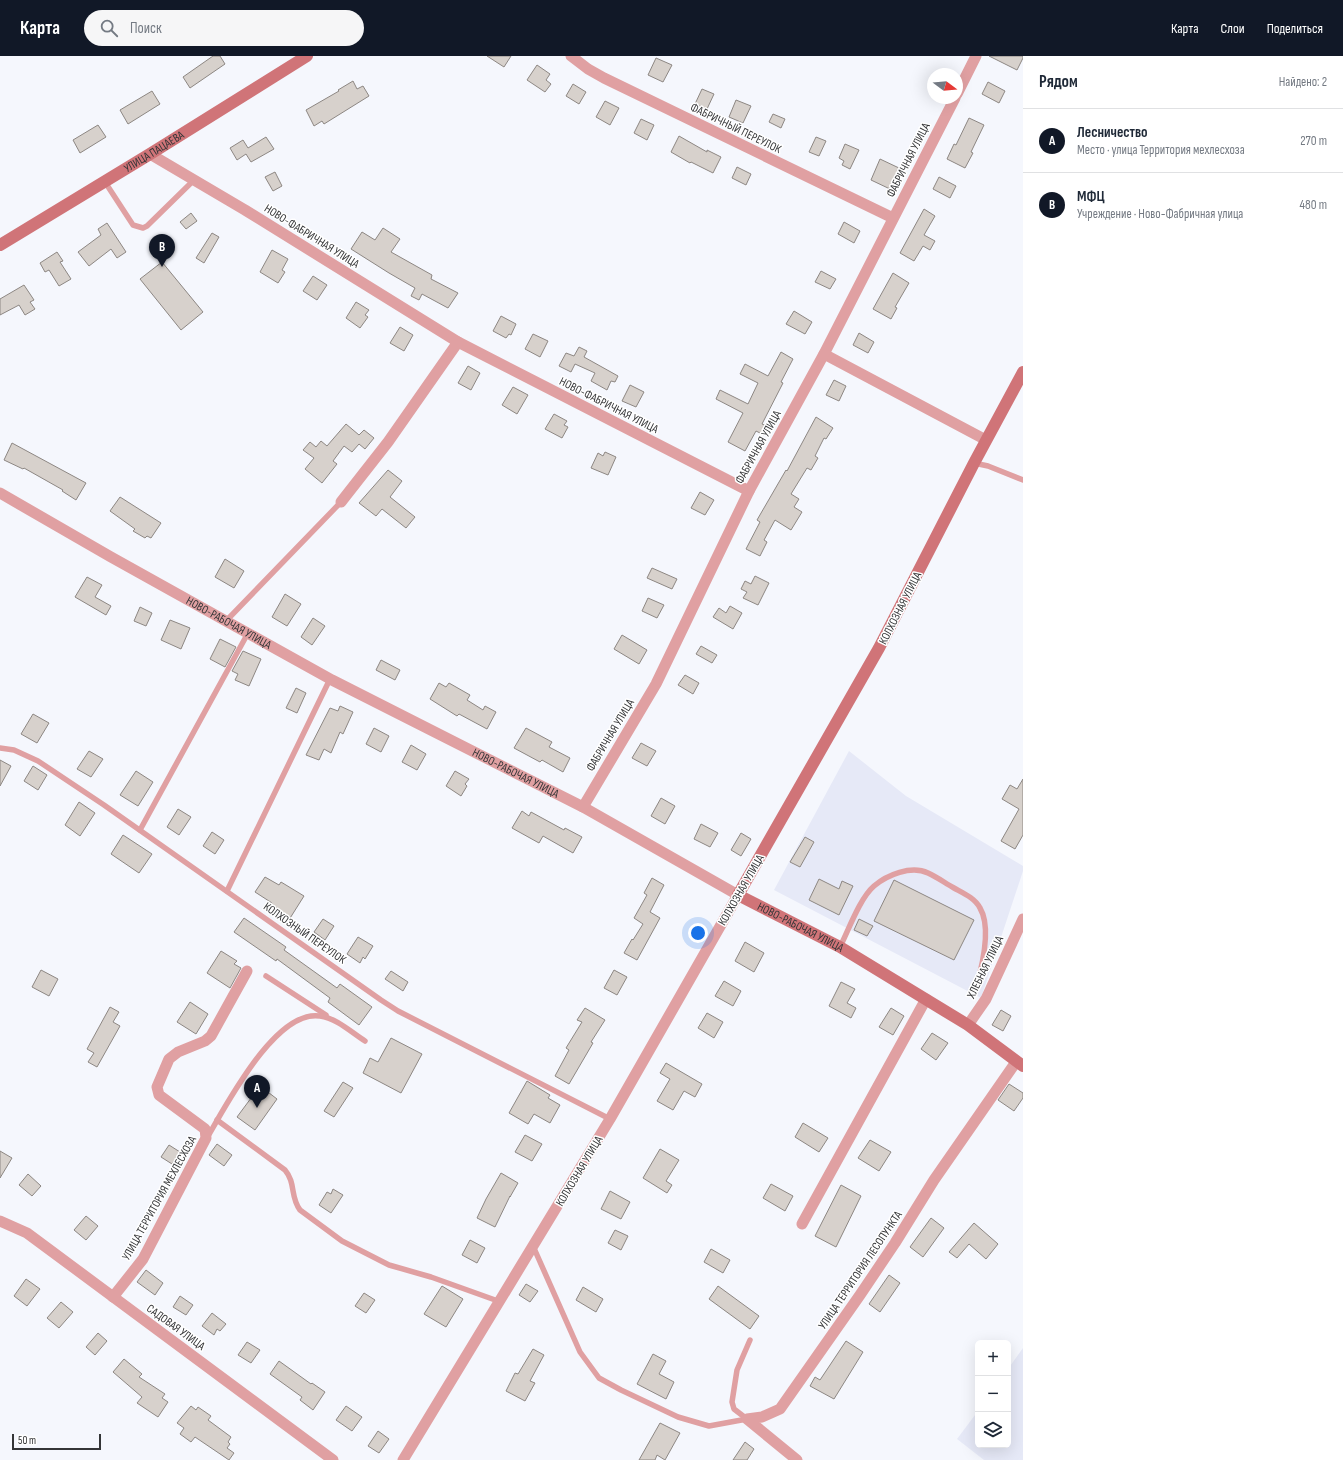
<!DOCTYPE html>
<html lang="ru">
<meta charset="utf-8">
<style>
:root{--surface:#fff;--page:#f6f6f7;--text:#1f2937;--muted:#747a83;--line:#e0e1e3;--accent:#111827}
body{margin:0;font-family:"Sofia Sans Condensed",sans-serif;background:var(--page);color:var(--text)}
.controls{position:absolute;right:12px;bottom:12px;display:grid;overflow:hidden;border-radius:6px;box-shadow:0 4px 16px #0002}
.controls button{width:36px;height:36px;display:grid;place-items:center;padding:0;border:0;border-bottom:1px solid var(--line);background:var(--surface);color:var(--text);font:20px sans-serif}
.compass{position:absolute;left:927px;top:12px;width:36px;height:36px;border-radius:50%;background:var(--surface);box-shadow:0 4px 16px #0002;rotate:106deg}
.scale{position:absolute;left:12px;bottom:10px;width:89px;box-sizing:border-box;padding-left:4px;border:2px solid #343537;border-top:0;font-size:11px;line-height:14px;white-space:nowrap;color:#343537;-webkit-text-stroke:3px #fff;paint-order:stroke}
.you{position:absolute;left:698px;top:877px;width:14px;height:14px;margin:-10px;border:3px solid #fff;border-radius:50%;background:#1a73e8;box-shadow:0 0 0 6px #1a73e833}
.badge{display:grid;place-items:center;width:26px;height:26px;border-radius:50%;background:var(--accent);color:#fff;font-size:13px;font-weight:700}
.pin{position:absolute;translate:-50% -33px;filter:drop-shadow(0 1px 2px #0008)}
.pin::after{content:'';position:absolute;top:21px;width:14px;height:12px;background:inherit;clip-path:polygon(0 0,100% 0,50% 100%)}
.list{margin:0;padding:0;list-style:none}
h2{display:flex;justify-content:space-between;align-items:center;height:52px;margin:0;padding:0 16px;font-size:17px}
h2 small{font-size:13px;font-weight:400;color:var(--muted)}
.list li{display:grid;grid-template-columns:26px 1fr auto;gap:12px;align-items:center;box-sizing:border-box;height:64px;padding:0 16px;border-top:1px solid var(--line)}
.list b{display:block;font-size:15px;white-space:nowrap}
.list p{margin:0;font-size:13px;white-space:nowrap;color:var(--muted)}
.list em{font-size:13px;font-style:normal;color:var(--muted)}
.icon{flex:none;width:22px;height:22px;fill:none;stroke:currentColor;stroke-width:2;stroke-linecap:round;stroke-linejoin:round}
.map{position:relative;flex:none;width:1023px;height:1404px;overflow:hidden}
header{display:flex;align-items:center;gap:24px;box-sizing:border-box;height:56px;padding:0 20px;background:var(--accent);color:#fff}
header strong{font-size:19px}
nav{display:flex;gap:22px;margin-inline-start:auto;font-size:14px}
.search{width:280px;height:36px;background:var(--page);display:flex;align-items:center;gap:10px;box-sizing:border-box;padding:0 14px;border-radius:22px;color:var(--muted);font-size:15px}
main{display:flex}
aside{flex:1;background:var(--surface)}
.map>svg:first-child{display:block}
</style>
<header>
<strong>Карта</strong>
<div class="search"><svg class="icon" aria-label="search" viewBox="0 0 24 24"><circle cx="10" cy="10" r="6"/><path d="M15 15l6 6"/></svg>Поиск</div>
<nav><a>Карта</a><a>Слои</a><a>Поделиться</a></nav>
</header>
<main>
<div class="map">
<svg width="1023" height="1404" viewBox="0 0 1023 1404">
<rect width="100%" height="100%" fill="#f5f7fd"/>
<g fill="#e6e9f7">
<polygon points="849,695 906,740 1023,810 1023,815 981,942 774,834"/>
<polygon points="1023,1292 1023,1404 984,1404 957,1383 978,1355 978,1389 1008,1389 1008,1313"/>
</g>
<g fill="#d7d1cc" stroke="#8d8783">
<polygon points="213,0 220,0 225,8 190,32 183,21"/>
<polygon points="487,0 511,0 504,11"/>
<polygon points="989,0 1023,0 1023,2 1017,14"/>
<polygon points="656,2 672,9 663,26 648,19"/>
<polygon points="537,9 550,18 546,24 551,28 545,36 527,24"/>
<polygon points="353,25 357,33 363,30 369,40 324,68 322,65 314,70 306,54 339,35 338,34"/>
<polygon points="988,26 1005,35 999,47 982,38"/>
<polygon points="573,28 586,36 579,48 566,40"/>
<polygon points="702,33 714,38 707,53 695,48"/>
<polygon points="152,35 160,48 128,68 120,54"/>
<polygon points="736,44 751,50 743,67 729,61"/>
<polygon points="605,45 619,52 610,69 596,61"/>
<polygon points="773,58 785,63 781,72 769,66"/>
<polygon points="969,62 984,69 971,96 973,97 965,112 947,103 954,88 956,89"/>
<polygon points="641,63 654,69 647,84 634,77"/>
<polygon points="98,69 106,81 80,97 73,84"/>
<polygon points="679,80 707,96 707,94 721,101 713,117 691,106 690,107 671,96"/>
<polygon points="266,81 274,93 251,106 246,98 237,104 230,92 243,84 248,92"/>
<polygon points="816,81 826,85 819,100 809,96"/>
<polygon points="845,88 859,94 850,113 842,109 844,105 839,102"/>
<polygon points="880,103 899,112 890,133 871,124"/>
<polygon points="737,111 751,118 746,129 732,122"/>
<polygon points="275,116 282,130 273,135 265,121"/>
<polygon points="939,121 956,130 950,142 933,133"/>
<polygon points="924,153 935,160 924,179 935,185 930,194 923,190 914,205 900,197"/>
<polygon points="191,157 197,165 186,173 180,166"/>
<polygon points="844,166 860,175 854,187 838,178"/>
<polygon points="107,167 126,196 117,202 111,193 89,210 78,196 101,179 98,173"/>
<polygon points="383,172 400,183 391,196 432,219 431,223 458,237 448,252 422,238 419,244 411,240 415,232 389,217 351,193 362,176 375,184"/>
<polygon points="212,177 219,181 204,207 196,202"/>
<polygon points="272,194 288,203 282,214 285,216 278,227 260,216"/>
<polygon points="57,196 63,205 60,206 71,223 59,230 49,214 45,216 40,207"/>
<polygon points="162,206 203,256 181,274 140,223"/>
<polygon points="821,215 836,223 830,233 815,226"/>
<polygon points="893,217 909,227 895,251 897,252 891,263 873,253"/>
<polygon points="313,220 327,229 317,244 303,235"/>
<polygon points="24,229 34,244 30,246 35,253 25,259 19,249 0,259 0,243"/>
<polygon points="356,246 369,254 365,259 368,261 360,272 346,262"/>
<polygon points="794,255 812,266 805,278 786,268"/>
<polygon points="501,260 516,268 511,279 509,278 506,282 493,275"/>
<polygon points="400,271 413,279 404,295 390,287"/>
<polygon points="859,277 874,286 868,297 853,289"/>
<polygon points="533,278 548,285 540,301 525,293"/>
<polygon points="579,291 587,295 584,301 618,320 615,326 611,325 607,334 591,325 595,317 575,308 571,316 559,310 566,297 574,300"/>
<polygon points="781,296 793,303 781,326 783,327 762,368 769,371 764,379 756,375 745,395 728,386 743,357 716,343 720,334 748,348 758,327 740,318 745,308 768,320"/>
<polygon points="468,310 480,317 471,334 458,327"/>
<polygon points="834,324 846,330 839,345 826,339"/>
<polygon points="630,329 644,336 636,351 622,345"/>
<polygon points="513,331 528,339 517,358 502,349"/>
<polygon points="554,358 567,365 564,369 568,371 562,382 545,373"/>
<polygon points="816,361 833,372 826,383 824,382 815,400 818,402 811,414 807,412 791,438 799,443 794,451 802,456 791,474 775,464 764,484 767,486 760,500 746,493 760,466 757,464 786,414 787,415"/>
<polygon points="346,368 359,379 364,374 374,382 365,393 359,388 352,396 344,390 333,405 337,408 322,427 305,413 314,402 303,394 310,386 316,391 321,385 327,390"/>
<polygon points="12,387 86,427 76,444 62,435 63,434 24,412 23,413 4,404"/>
<polygon points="605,396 616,401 608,419 591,412 598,397 603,400"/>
<polygon points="388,414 402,425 390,441 415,461 406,472 382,453 376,460 359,447"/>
<polygon points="700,436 714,444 705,459 691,452"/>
<polygon points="120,441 161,467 151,482 147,480 145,482 133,475 135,473 110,455"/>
<polygon points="225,503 244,515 234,532 215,521"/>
<polygon points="652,512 677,523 672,533 647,522"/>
<polygon points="755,520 769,527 758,549 743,542 747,536 741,533 745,525 751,528"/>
<polygon points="87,521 102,529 95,541 111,550 106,559 75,541"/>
<polygon points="285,538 301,548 287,570 272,561"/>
<polygon points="648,542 664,549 657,562 642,555"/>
<polygon points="730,550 742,557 733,573 713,561 719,552 726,557"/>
<polygon points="140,551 152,557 146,570 134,565"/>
<polygon points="313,562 325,570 312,589 301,581"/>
<polygon points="170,564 190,572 181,593 161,584"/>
<polygon points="622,579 647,594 639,608 614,593"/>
<polygon points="220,583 236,591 225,611 210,603"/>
<polygon points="701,590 717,599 712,607 696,598"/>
<polygon points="243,595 261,603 249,630 235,624 238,618 232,615"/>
<polygon points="381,604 400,614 395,624 376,614"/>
<polygon points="685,619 699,627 693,638 678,629"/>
<polygon points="439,627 446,631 449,627 470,639 467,644 483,654 485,650 496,656 487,673 459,658 457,660 430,643"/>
<polygon points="296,632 306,637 297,657 286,652"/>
<polygon points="340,650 353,656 343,678 340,676 331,697 324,693 319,704 306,699 330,652 338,655"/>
<polygon points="33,658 49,667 37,687 21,678"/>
<polygon points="374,672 389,680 381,696 366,688"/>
<polygon points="526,672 552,686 549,691 570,702 563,716 542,704 540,706 514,692"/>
<polygon points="641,687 656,695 647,710 632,702"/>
<polygon points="411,689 426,698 417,714 402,706"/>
<polygon points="89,695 103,703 91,721 77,713"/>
<polygon points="0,704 11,710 0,730"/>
<polygon points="33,710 47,719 38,734 24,725"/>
<polygon points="136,715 153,726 138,750 120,739"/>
<polygon points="455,715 469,723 465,728 467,730 461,740 446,730"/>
<polygon points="1023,723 1023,779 1015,793 1001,785 1019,753 1002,743 1010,729 1017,733"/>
<polygon points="661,742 675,750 665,768 651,760"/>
<polygon points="79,746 95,757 80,780 65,769"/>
<polygon points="178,753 191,761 179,779 167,771"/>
<polygon points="522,755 529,760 531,756 564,774 565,772 582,781 573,797 543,780 539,787 512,772"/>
<polygon points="701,768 718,777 710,791 694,783"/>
<polygon points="212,776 224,784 215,798 203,790"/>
<polygon points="741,777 751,783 741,800 731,794"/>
<polygon points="123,779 152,798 139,817 111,798"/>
<polygon points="805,781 814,786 800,811 790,806"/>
<polygon points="265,821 279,829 281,826 304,840 287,867 275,859 279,853 271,849 272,847 255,836"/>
<polygon points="652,822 664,829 650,856 660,862 637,904 624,897 632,883 633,884 643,868 634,862 647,839 644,837"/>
<polygon points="819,823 839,833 842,825 853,830 839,859 809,844"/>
<polygon points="894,824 974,864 954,904 874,865"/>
<polygon points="244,862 286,891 284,894 337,932 340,928 372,951 359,969 328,946 330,942 277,903 276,905 234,876"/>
<polygon points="323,863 334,870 325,884 314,876"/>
<polygon points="859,863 873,870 867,880 854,874"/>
<polygon points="358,881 373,890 365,903 363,901 360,907 347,898"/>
<polygon points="745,886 764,897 754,916 735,905"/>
<polygon points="221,895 237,905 234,908 241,912 230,932 207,917"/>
<polygon points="41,914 58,923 49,940 32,931"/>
<polygon points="614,914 627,921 617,939 604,932"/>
<polygon points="391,915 408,926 403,935 385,923"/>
<polygon points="724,925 741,935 733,950 715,940"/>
<polygon points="841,926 855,933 847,947 856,952 851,962 829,950"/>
<polygon points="190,946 208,958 196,978 177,966"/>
<polygon points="110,951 119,956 113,966 120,970 97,1011 88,1006 94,997 87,993"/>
<polygon points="585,952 605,964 591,986 593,987 569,1028 555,1020 569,994 566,992 582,966 577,964"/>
<polygon points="891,952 904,960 893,979 879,971"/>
<polygon points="1001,954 1011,960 1003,975 992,969"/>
<polygon points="707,957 723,966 714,982 698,972"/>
<polygon points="932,977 948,987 936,1004 921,993"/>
<polygon points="391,982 422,998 401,1037 363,1017 370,1002 378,1006"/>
<polygon points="666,1007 702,1028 695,1041 684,1035 673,1054 657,1045 670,1023 660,1017"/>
<polygon points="527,1025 550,1039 548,1042 560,1049 550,1067 534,1058 528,1068 509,1057"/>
<polygon points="343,1026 353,1032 334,1061 324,1055"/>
<polygon points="1009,1028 1023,1037 1023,1042 1014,1055 998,1044"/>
<polygon points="260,1030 277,1043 255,1074 237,1061"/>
<polygon points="803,1067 828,1082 819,1096 795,1081"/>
<polygon points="525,1079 542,1088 532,1105 515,1096"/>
<polygon points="870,1084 891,1096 879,1115 858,1102"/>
<polygon points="217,1088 232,1099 224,1110 209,1099"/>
<polygon points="169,1089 180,1096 172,1108 161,1101"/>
<polygon points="660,1093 679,1104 666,1125 672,1129 667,1137 643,1122"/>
<polygon points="0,1095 12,1102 0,1122"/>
<polygon points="501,1117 518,1127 510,1141 510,1140 495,1171 477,1162 486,1143"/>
<polygon points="28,1118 41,1130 32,1140 19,1129"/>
<polygon points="771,1128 793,1140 785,1155 763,1142"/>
<polygon points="841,1129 861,1140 836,1191 815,1180"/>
<polygon points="333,1133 343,1139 331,1157 319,1149 327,1136 331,1138"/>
<polygon points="610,1135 630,1146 621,1163 601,1153"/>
<polygon points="86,1160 98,1170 86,1184 74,1174"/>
<polygon points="931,1162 944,1172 923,1201 910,1191"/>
<polygon points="974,1167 998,1188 986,1203 969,1188 957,1202 949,1196"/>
<polygon points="615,1174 628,1180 621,1194 608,1187"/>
<polygon points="470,1184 485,1192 477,1207 462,1199"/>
<polygon points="711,1193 730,1204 723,1217 704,1206"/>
<polygon points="146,1214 163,1227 155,1239 137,1226"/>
<polygon points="889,1219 900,1227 880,1256 869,1248"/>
<polygon points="26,1223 40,1233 27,1250 14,1240"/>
<polygon points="526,1228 538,1235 530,1246 519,1239"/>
<polygon points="442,1230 463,1243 446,1271 424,1258"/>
<polygon points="718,1230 759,1260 750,1273 709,1243"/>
<polygon points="583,1231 603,1243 596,1256 576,1244"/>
<polygon points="364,1237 375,1244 366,1257 355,1250"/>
<polygon points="180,1240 193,1249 186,1259 173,1251"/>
<polygon points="61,1246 73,1256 59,1272 47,1262"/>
<polygon points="212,1257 226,1268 220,1275 217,1273 214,1279 202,1270"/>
<polygon points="98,1277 107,1285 95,1299 86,1291"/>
<polygon points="846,1285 863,1296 834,1343 810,1330 815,1321 820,1324"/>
<polygon points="247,1286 260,1294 251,1307 238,1299"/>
<polygon points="533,1293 544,1299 530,1325 535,1327 525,1345 506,1335 515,1317 518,1318"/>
<polygon points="653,1298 666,1305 659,1318 674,1326 666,1343 637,1328"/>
<polygon points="124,1303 142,1318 139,1321 165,1338 162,1342 168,1346 158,1361 137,1347 142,1341 113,1316"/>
<polygon points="279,1305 311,1328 312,1327 325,1336 313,1354 300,1344 302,1341 270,1318"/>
<polygon points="191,1350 196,1354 198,1351 211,1360 208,1364 231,1381 228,1386 230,1388 227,1392 234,1397 229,1404 195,1381 191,1386 180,1378 184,1372 177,1367"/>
<polygon points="346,1350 362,1361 352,1375 336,1364"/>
<polygon points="660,1367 680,1377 665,1404 657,1399 655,1404 639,1404"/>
<polygon points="378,1375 389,1383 379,1397 368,1390"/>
<polygon points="745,1386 754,1393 747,1404 733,1404"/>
</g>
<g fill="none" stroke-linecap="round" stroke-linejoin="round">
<g stroke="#e0a0a2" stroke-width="5.5">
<polyline points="105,126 133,169 143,172 147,170 194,124"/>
<polyline points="974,407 988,410 1023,424"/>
<polyline points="226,565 341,446"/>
<polyline points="0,692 14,694 38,705 104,749 381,944 398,955 610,1063"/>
<polyline points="140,774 248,577"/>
<polyline points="227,835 330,623"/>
<path d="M840,891C849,873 860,842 874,830C887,819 911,809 928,817C937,821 945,827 954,832C963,837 975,842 980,852C992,872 982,911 976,932"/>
<polyline points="266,920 326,959"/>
<path d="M217,1064L285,1114C296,1127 290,1141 300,1154L342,1185L389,1209L431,1221L498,1245"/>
<path d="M208,1080C227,1048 276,953 320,960C336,962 351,976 365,985"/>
<polyline points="533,1190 580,1296 599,1322 621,1334 678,1361 709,1370 747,1363"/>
<polyline points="747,1363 734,1353 732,1346 737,1314 750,1284"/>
</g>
<g stroke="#e0a0a2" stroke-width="11">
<polyline points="571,0 588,13 604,22 893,162"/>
<polyline points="957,38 976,0"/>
<polyline points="150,98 245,154 458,286 749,435"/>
<polyline points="824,298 986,384"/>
<path id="s1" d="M0,437L111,501L332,624L583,751L738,839L610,1063L403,1404"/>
<polyline points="341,446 388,386 458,286"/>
<polyline points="583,751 656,628 749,435 824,298 955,42"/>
<polyline points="968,969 986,943 1023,863"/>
<polyline points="0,1165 27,1177 333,1404"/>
<polyline points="802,1168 926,943"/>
<polyline points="113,1241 143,1203 206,1082 205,1073 159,1039 157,1031 169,1003 178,996 205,985 211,980 247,915"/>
<polyline points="797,1404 747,1363 762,1361 780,1353 860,1239 895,1187 934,1124 1016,1006"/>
</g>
<g stroke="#d07478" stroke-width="12">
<path id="s2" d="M0,189L150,98L307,0"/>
<path id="s3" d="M1023,316L974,407L879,592L738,839L840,891L968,969L1023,1010"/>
</g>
</g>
<g text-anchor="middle" stroke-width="3" stroke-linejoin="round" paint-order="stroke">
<g font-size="12" fill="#343537" stroke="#fff">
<text transform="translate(736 72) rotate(26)" y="4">ФАБРИЧНЫЙ ПЕРЕУЛОК</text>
<text dy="4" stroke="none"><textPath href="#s2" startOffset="180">УЛИЦА ПАЦАЕВА</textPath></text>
<text transform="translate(908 104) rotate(-63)" y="4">ФАБРИЧНАЯ УЛИЦА</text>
<text transform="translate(312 180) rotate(32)" y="4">НОВО-ФАБРИЧНАЯ УЛИЦА</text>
<text transform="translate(609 349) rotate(27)" y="4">НОВО-ФАБРИЧНАЯ УЛИЦА</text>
<text transform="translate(758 391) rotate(-61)" y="4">ФАБРИЧНАЯ УЛИЦА</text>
<text transform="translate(900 552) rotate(-63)" y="4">КОЛХОЗНАЯ УЛИЦА</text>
<text dy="4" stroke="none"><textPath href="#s1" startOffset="263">НОВО-РАБОЧАЯ УЛИЦА</textPath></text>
<text transform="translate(610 679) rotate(-59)" y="4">ФАБРИЧНАЯ УЛИЦА</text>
<text dy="4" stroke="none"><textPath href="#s1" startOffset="587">НОВО-РАБОЧАЯ УЛИЦА</textPath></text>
<text transform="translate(741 834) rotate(-60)" y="4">КОЛХОЗНАЯ УЛИЦА</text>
<text dy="4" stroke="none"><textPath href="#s3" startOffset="666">НОВО-РАБОЧАЯ УЛИЦА</textPath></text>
<text transform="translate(305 877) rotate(35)" y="4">КОЛХОЗНЫЙ ПЕРЕУЛОК</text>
<text transform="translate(985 911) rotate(-64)" y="4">ХЛЕБНАЯ УЛИЦА</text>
<text transform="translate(579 1115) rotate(-59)" y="4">КОЛХОЗНАЯ УЛИЦА</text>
<text transform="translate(159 1142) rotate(-61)" y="4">УЛИЦА ТЕРРИТОРИЯ МЕХЛЕСХОЗА</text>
<text transform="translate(860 1214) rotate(-56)" y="4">УЛИЦА ТЕРРИТОРИЯ ЛЕСОПУНКТА</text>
<text transform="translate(176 1271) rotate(36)" y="4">САДОВАЯ УЛИЦА</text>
</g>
</g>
</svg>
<div class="controls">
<button>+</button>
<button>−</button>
<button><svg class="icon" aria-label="layers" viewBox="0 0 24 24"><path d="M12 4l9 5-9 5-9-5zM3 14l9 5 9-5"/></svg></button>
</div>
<svg class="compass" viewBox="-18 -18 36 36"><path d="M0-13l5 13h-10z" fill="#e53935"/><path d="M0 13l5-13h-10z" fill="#747a83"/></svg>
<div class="scale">50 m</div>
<div class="you"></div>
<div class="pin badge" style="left:257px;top:1052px">A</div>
<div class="pin badge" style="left:162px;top:211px">B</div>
</div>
<aside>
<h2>Рядом<small>Найдено: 2</small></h2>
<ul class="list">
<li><span class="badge">A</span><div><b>Лесничество</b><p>Место · улица Территория мехлесхоза</p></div><em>270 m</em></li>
<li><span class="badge">B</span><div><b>МФЦ</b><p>Учреждение · Ново-Фабричная улица</p></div><em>480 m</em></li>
</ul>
</aside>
</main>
